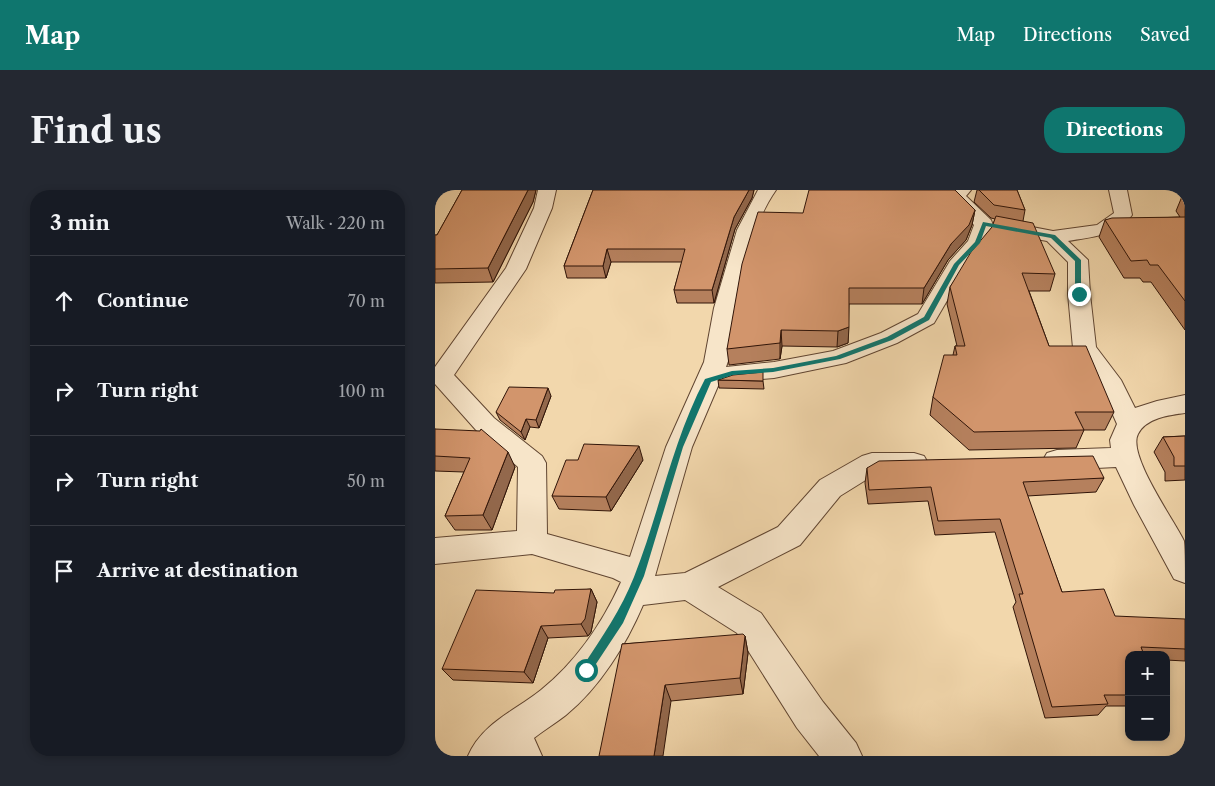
<!DOCTYPE html>
<meta charset="utf-8">
<style>
:root{--surface:#171b24;--page:#242831;--text:#f1f3f6;--muted:#9ea1a6;--line:#363941;--accent:#0f766e}
body{margin:0;font-family:"Libre Caslon Text",serif;background:var(--page);color:var(--text)}
.controls{position:absolute;right:15px;bottom:15px;display:grid;overflow:hidden;border-radius:10px;box-shadow:0 2px 8px #0003}
.controls button{width:45px;height:45px;display:grid;place-items:center;padding:0;border:0;border-bottom:1px solid var(--line);background:var(--surface);color:var(--text);font:25px sans-serif}
.stop{position:absolute;width:15px;height:15px;margin:-11px;border:4px solid #0f766e;border-radius:50%;background:#fff}
.stop.end{background:#0f766e;border-color:#fff;box-shadow:0 1px 5px #0008}
.list{margin:0;padding:0;list-style:none}
h2{display:flex;justify-content:space-between;align-items:center;height:65px;margin:0;padding:0 20px;font-size:21px}
h2 small{font-size:16px;font-weight:400;color:var(--muted)}
.list li{display:grid;grid-template-columns:32px 1fr auto;gap:15px;align-items:center;box-sizing:border-box;height:90px;padding:0 20px;border-top:1px solid var(--line)}
.list b{display:block;font-size:19px;white-space:nowrap}
.list em{font-size:16px;font-style:normal;color:var(--muted)}
.icon{flex:none;width:28px;height:28px;fill:none;stroke:currentColor;stroke-width:2;stroke-linecap:round;stroke-linejoin:round}
.map{position:relative;flex:none;width:750px;height:566px;overflow:hidden;border-radius:20px}
header{display:flex;align-items:center;gap:30px;box-sizing:border-box;height:70px;padding:0 25px;background:var(--accent);color:#fff}
header strong{font-size:24px}
nav{display:flex;gap:28px;margin-inline-start:auto;font-size:18px}
.intro{display:flex;align-items:center;justify-content:space-between;box-sizing:border-box;height:120px;padding:0 30px}
h1{margin:0;font-size:35px}
.button{padding:12px 22px;border-radius:20px;background:var(--accent);color:#fff;font-size:18px;font-weight:700}
main{display:flex;gap:30px;padding:0 30px}
aside{flex:1;background:var(--surface);border-radius:20px;box-shadow:0 2px 8px #0003}
.map>svg:first-child{display:block}
</style>
<header>
<strong>Map</strong>
<nav><a>Map</a><a>Directions</a><a>Saved</a></nav>
</header>
<div class="intro"><h1>Find us</h1><a class="button">Directions</a></div>
<main>
<aside>
<h2>3 min<small>Walk · 220 m</small></h2>
<ul class="list">
<li><svg class="icon" aria-label="ahead" viewBox="0 0 24 24"><path d="M12 20V5M6 11l6-6 6 6"/></svg><div><b>Continue</b></div><em>70 m</em></li>
<li><svg class="icon" aria-label="right" viewBox="0 0 24 24"><path d="M7 20v-9h11M14 6l5 5-5 5"/></svg><div><b>Turn right</b></div><em>100 m</em></li>
<li><svg class="icon" aria-label="right" viewBox="0 0 24 24"><path d="M7 20v-9h11M14 6l5 5-5 5"/></svg><div><b>Turn right</b></div><em>50 m</em></li>
<li><svg class="icon" aria-label="arrive" viewBox="0 0 24 24"><path d="M6 21V4h12l-3 4 3 4H6"/></svg><div><b>Arrive at destination</b></div></li>
</ul>
</aside>
<div class="map">
<svg width="750" height="566" viewBox="0 0 750 566">
<rect width="100%" height="100%" fill="#f2d7ac"/>
<filter id="stains"><feTurbulence type="fractalNoise" baseFrequency=".004" numOctaves="4"/><feColorMatrix values="0 0 0 0 .2 0 0 0 0 .09 0 0 0 0 .02 0 0 0 .5 -.17"/></filter>
<radialGradient id="worn" r=".72"><stop offset=".6" stop-color="#630" stop-opacity="0"/><stop offset="1" stop-color="#630" stop-opacity=".3"/></radialGradient>
<g fill="none" stroke-linecap="round" stroke-linejoin="round">
<defs>
<path id="minor" d="M103,0H121L117,18L91,79L19,185L59,228L107,266L111,273L112,344L195,367L231,257L269,172L279,118L302,40L323,0H341C319,31 307,82 301,120C297,138 298,160 291,177L339,172L398,161L446,143L483,124L515,71L533,51L539,35L513,7L518,0H536L531,6L556,30L558,35L566,31L618,41L662,35L679,23L674,0H692L697,25C682,46 656,47 633,51L653,70L655,104L661,157L686,190L700,218L722,211L750,205V223C734,225 711,228 703,244C692,265 739,330 749,351C750,360 750,383 750,393L739,389L699,315L681,277L622,280L612,277L608,270L612,263L622,260L676,258L675,250L682,234L666,198L638,158L633,104V72L612,51L559,41L557,38L552,53L531,78L499,133L462,153L411,173L339,188L299,191L283,196L257,257L220,386L250,383L343,337L385,290L427,266L437,263H479L489,266L493,273L489,280L479,283H442L405,306L365,355L283,397L326,423L388,512L421,553L427,566H384L362,538L302,443L250,410L208,415C191,455 165,497 131,525C121,533 109,540 99,548L107,566H33C47,533 80,521 106,500C141,472 168,432 186,392L178,388L97,364L0,374V348L82,341L83,277L41,240L0,194V177L71,78L99,18Z"/>
</defs>
<use href="#minor" stroke="#604531" stroke-width="2"/>
<use href="#minor" fill="#f7e5c9" fill-rule="evenodd"/>
</g>
<g fill="#b5805d" stroke="#301408">
<polygon points="27,0 101,0 98,12 58,92 0,93 0,45 2,45"/>
<polygon points="158,0 319,0 317,8 300,39 279,113 242,113 239,100 247,72 176,72 171,88 132,88 129,76"/>
<polygon points="542,0 582,0 590,20 588,31 620,84 615,101 594,101 614,156 679,222 670,240 649,240 641,258 534,260 495,225 498,207 518,165 520,156 522,156 512,114 515,97 557,37 560,29 556,28 539,12"/>
<polygon points="748,4 750,4 750,140 716,92 708,92 705,88 689,88 664,47 670,30 745,27 741,21"/>
<polygon points="540,20 537,35 531,50 513,70 487,114 414,114 413,153 402,157 347,156 345,169 294,175 292,159 368,23"/>
<polygon points="283,190 328,191 329,199 284,198"/>
<polygon points="116,206 104,238 95,237 90,250 65,230 61,222"/>
<polygon points="0,239 80,277 57,340 20,340 10,326 29,282 0,281"/>
<polygon points="750,246 750,290 730,291 730,282 719,262 728,247"/>
<polygon points="143,270 208,270 176,321 124,319 117,306"/>
<polygon points="432,278 669,288 661,302 592,306 627,402 750,459 750,471 731,470 731,465 694,465 694,516 671,516 663,525 610,528 578,417 581,412 560,342 500,345 493,311 433,314 430,293"/>
<polygon points="156,399 162,412 156,442 153,446 113,448 98,493 18,490 7,479 119,403"/>
<polygon points="310,446 313,463 308,504 236,511 187,454"/>
</g>
<g fill="#93684c" stroke="#301408">
<polygon points="93,0 101,0 98,12 58,92 53,78"/>
<polygon points="314,0 319,0 317,8 300,39 279,113 277,100 299,27"/>
<polygon points="540,20 537,35 531,50 513,70 487,114 489,98 516,54"/>
<polygon points="172,59 176,72 171,88 168,76"/>
<polygon points="414,137 413,153 402,157 403,141"/>
<polygon points="346,140 347,156 345,169 345,153"/>
<polygon points="113,198 116,206 104,238 101,230"/>
<polygon points="91,229 95,237 90,250 86,242"/>
<polygon points="204,256 208,270 176,321 171,307"/>
<polygon points="73,262 80,277 57,340 48,325"/>
<polygon points="156,399 162,412 156,442 153,446 146,434"/>
<polygon points="106,436 113,448 98,493 89,482"/>
<polygon points="310,446 313,463 308,504 305,488"/>
<polygon points="230,495 236,511 228,566 219,566"/>
</g>
<g fill="#d2956c" stroke="#301408">
<polygon points="27,0 93,0 53,78 0,79 0,45 2,45"/>
<polygon points="158,0 314,0 299,27 277,100 239,100 250,59 172,59 168,76 129,76"/>
<polygon points="374,0 520,0 540,20 534,35 516,54 489,98 414,98 414,137 403,141 346,140 345,153 292,159 307,74 323,22 368,23"/>
<polygon points="544,0 582,0 590,20 559,15"/>
<polygon points="561,26 598,33 620,84 587,83 614,156 651,156 679,222 640,222 649,240 539,242 498,207 509,165 522,165 520,156 530,156 515,97 536,62 557,37"/>
<polygon points="750,27 750,111 723,75 715,75 712,70 696,71 670,30 677,28"/>
<polygon points="328,182 328,191 283,190 298,185"/>
<polygon points="74,197 113,198 101,230 91,229 86,242 61,222"/>
<polygon points="0,239 45,241 46,239 73,262 48,325 10,326 35,268 0,266"/>
<polygon points="750,246 750,276 739,276 739,267 728,247"/>
<polygon points="149,254 204,256 171,307 117,306 131,270 143,270"/>
<polygon points="658,266 669,288 588,292 627,402 669,399 680,426 750,429 750,459 706,457 709,465 694,465 694,505 669,505 673,514 617,517 584,404 588,404 565,329 503,331 496,297 434,300 432,278 444,271"/>
<polygon points="156,399 150,429 146,434 106,436 89,482 7,479 41,400 119,403 120,400"/>
<polygon points="308,444 310,446 305,488 230,495 219,566 164,566 187,454"/>
</g>
<path fill="#0f766e" d="M548,32L620,45L646,70V105L640,104V71L616,48L551,36L545,53L524,75L494,130L457,150L405,169L338,182L298,185L276,192L248,257L209,386L188,433L155,483H148V476C167,447 186,420 199,387C225,321 237,252 270,189L297,181L338,178L401,166L452,147L489,127L519,74L540,52Z"/>
<rect width="100%" height="100%" filter="url(#stains)"/>
<rect width="100%" height="100%" fill="url(#worn)"/>
</svg>
<div class="controls">
<button>+</button>
<button>−</button>
</div>
<div class="stop" style="left:151px;top:480px"></div>
<div class="stop end" style="left:644px;top:104px"></div>
</div>
</main>
